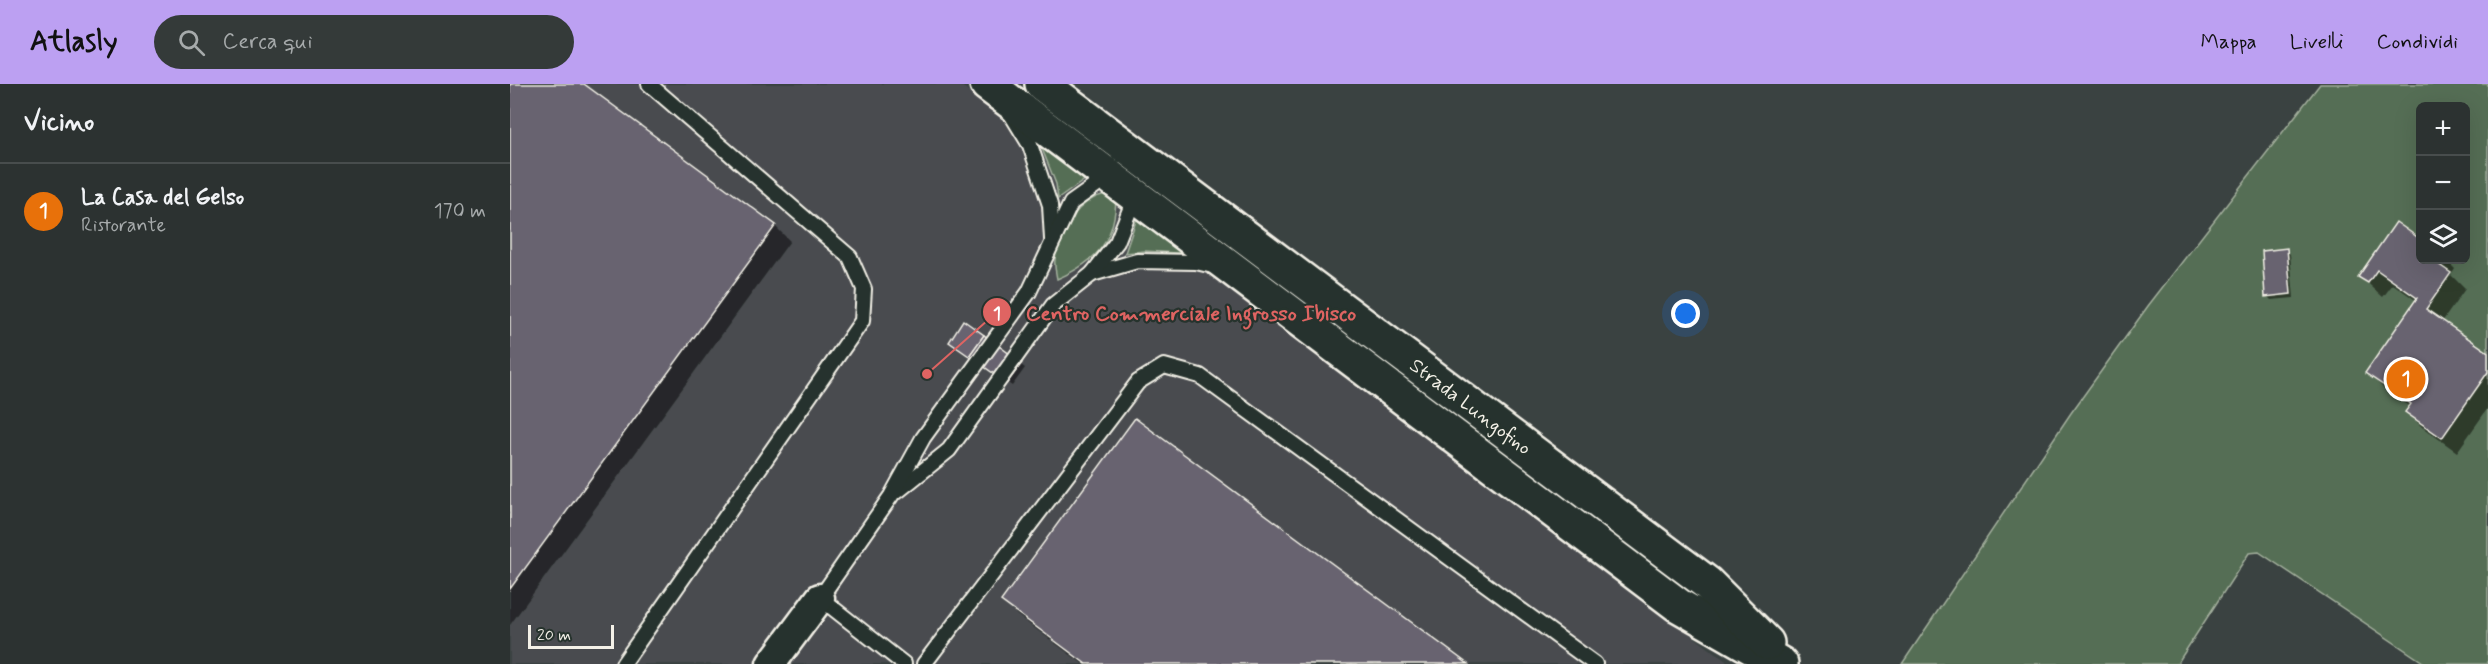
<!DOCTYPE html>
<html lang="it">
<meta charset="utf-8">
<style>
:root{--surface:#2c3231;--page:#343a39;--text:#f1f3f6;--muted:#a6aaab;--line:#484d4d;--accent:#bca0f2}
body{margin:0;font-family:Mynerve,sans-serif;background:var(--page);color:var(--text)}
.controls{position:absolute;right:18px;top:18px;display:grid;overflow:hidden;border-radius:9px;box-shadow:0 6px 24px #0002}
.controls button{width:54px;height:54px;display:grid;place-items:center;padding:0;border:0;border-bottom:2px solid var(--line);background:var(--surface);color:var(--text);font:30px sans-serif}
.scale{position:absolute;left:18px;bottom:15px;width:86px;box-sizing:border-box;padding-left:6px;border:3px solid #f4f1e8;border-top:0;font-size:16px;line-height:21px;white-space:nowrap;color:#f4f1e8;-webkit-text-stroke:4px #26332d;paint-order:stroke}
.you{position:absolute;left:1176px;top:230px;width:21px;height:21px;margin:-15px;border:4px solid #fff;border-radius:50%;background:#1a73e8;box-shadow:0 0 0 9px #1a73e833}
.badge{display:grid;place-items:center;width:39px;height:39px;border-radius:50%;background:var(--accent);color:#fff;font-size:20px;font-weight:700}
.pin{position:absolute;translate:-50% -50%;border:3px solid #fff;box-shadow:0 2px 6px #0006}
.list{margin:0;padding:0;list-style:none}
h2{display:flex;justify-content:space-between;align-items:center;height:78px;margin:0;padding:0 24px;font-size:26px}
h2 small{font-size:20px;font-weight:400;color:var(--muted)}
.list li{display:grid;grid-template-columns:39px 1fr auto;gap:18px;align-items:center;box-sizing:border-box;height:96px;padding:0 24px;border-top:2px solid var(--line)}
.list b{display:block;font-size:22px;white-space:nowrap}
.list p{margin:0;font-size:20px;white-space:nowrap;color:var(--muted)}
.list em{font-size:20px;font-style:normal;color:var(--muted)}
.icon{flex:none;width:33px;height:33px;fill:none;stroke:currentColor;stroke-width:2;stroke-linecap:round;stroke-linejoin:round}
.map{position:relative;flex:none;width:1978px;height:580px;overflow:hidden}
header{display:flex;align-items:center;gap:36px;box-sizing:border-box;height:84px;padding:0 30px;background:var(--accent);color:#111}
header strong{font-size:28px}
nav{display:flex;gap:33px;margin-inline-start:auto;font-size:21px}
.search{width:420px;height:54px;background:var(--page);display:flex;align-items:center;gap:15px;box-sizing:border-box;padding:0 21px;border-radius:33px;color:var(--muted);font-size:22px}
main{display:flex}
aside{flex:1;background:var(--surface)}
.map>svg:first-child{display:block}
</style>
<header>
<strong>Atlasly</strong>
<div class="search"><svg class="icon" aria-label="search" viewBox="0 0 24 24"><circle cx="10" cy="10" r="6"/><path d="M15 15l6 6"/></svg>Cerca qui</div>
<nav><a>Mappa</a><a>Livelli</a><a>Condividi</a></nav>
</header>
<main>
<aside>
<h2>Vicino<small></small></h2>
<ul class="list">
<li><span class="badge" style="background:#e8710a">1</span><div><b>La Casa del Gelso</b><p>Ristorante</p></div><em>170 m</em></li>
</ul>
</aside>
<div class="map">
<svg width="1978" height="580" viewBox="0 0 1978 580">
<rect width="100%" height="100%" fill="#3a4241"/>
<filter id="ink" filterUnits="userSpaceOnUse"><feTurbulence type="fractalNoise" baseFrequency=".0167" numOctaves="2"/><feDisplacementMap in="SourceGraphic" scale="12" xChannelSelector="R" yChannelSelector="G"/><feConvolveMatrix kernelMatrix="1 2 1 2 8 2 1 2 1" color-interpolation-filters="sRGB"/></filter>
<g filter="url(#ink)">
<polygon fill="#484c4f" points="0,0 449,0 1220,580 0,580"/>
<g fill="#556e54" stroke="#a4b09e" stroke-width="1.5" fill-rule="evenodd">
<path d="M1810,0H1978V580H1916L1749,468L1739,469L1667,580H1392L1561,329L1638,222ZM1910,22H1956V176H1910Z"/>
<polygon points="525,47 583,90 548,115 546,100"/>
<path d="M606,107C607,154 589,177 547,195C546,189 544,182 545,176C546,154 563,124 584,114C591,111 599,109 606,107Z"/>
<polygon points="630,125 681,170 635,167 615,169"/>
</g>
<g fill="#0007">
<polygon points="0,0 71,0 265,142 280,157 0,541"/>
<polygon points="1887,140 1910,156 1910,176 1936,176 1945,185 1941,191 1955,205 1932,238 1978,270 1978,324 1947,368 1912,343 1897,328 1901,323 1872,303 1857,288 1907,217 1883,200 1873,213 1850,192"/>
<polygon points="1776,166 1780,170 1784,214 1761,216 1757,212"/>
<polygon points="454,238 515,284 502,302 445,262"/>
<polygon points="492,516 955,580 573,580 507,531"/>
</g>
<g fill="#67646f" stroke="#f4f1e8" stroke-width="1.5">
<polygon points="0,0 74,0 266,141 0,505"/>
<polygon points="1886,138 1910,155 1910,176 1927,176 1925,178 1941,189 1916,225 1978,268 1978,288 1932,354 1895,328 1901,320 1855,289 1907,214 1867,186 1858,199 1848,193"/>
<polygon points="1777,164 1781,210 1755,213 1752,167"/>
<polygon points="453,236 474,251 459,272 439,258"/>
<polygon points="474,251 512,279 497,299 459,272"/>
<polygon points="625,334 958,580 576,580 491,517"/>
</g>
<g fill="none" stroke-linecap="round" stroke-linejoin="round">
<defs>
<g id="lane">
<polyline points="501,30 520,61 540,121 542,155"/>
<polyline points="582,190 627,177 686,178 703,182"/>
<polyline points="388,407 439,366 543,221 582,190 607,158 626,110"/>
<polyline points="113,580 352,237 354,205 340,173 139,0"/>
<polyline points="394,580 310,514 381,412 413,354 519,208 561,119 599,92"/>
<polyline points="414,580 628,298 654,282 690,292 1085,580"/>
</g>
<polyline id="street" points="261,580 310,514"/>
<g id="secondary">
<polyline points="477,0 1168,521 1271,580"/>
<polyline points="532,0 1197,499 1257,559"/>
</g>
</defs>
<use href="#lane" stroke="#f4f1e8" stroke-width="18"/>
<use href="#street" stroke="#f4f1e8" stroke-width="33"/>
<use href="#secondary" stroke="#f4f1e8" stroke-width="38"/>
<use href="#lane" stroke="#26332d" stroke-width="14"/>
<use href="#street" stroke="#26332d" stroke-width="28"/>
<use href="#secondary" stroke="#26332d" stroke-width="33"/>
</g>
</g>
<g text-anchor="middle" stroke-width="4.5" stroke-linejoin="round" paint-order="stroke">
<g font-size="20" fill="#f4f1e8" stroke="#26332d">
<text transform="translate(961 322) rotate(37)" y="7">Strada Lungofino</text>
</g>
</g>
<path fill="none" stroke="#df6462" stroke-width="2" d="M417 290L487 228"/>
<g fill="#df6462" stroke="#26332d" stroke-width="2">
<circle cx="417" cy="290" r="6"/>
<circle cx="487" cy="228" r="15"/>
</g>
<g font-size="18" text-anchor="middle" font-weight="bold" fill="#fff">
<text x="487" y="235">1</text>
</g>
<g font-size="21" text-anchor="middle" font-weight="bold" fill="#df6462" stroke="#26332d" stroke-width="4.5" stroke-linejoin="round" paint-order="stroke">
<text x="681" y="236">Centro Commerciale Ingrosso Ibisco</text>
</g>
</svg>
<div class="controls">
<button>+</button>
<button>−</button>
<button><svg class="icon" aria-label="layers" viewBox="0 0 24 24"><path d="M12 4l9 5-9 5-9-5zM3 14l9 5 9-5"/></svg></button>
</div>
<div class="scale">20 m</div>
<div class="you"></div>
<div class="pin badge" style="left:1896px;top:295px;background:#e8710a">1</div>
</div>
</main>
